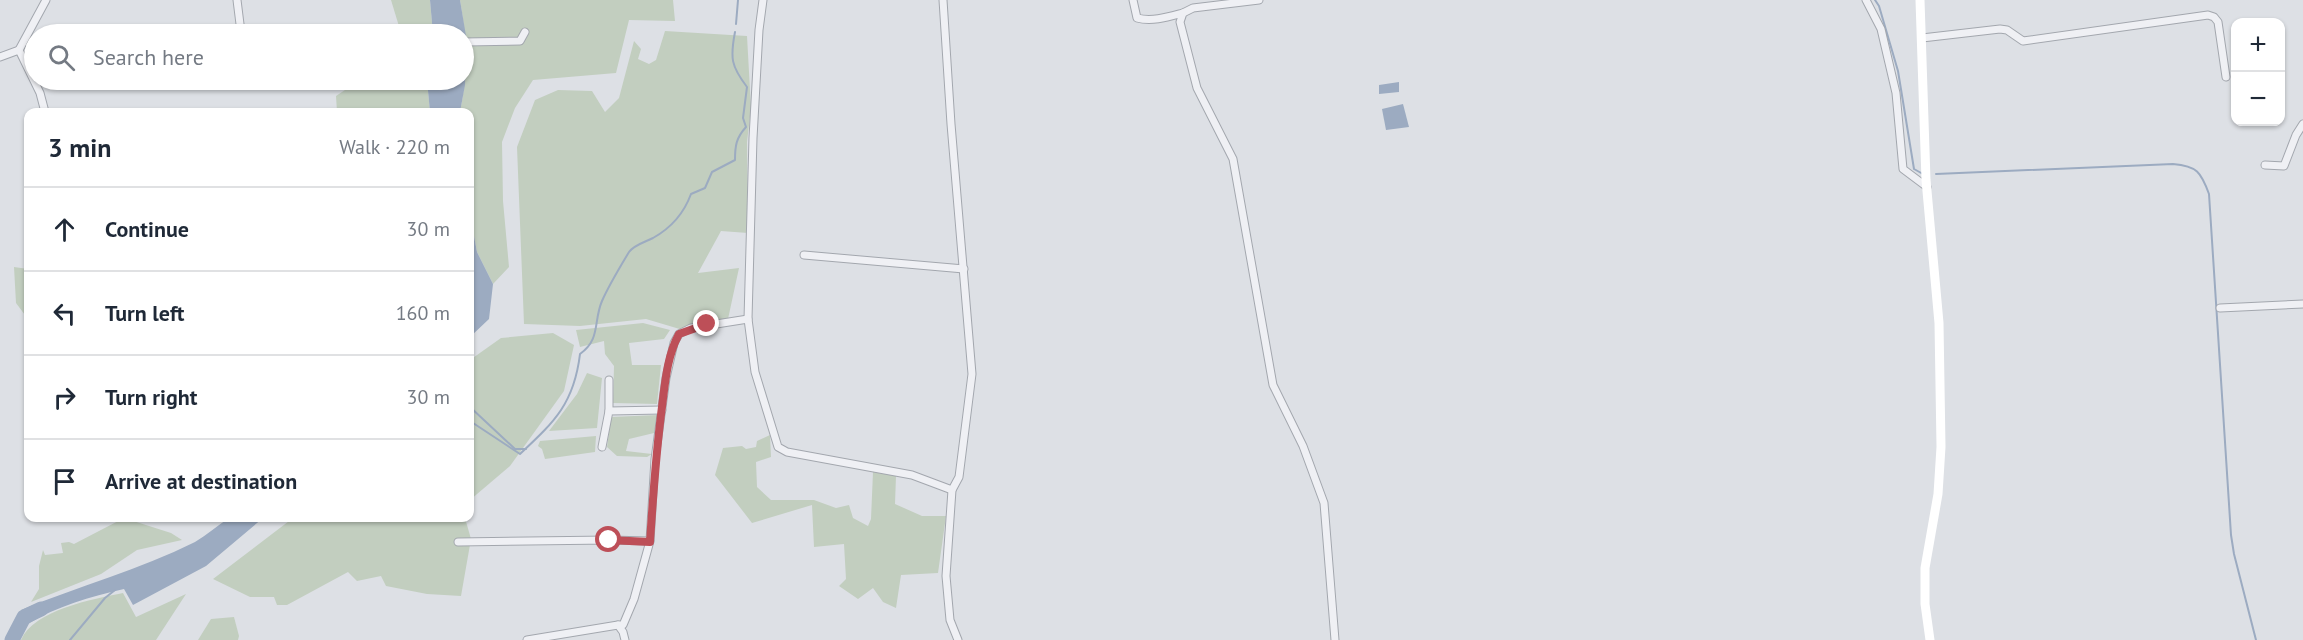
<!DOCTYPE html>
<meta charset="utf-8">
<style>
:root{--surface:#fff;--page:#f6f6f7;--text:#1f2937;--muted:#747a83;--line:#e0e1e3}
body{margin:0;font-family:"PT Sans",sans-serif;background:var(--page);color:var(--text)}
.controls{position:absolute;right:18px;top:18px;display:grid;overflow:hidden;border-radius:12px;box-shadow:0 2px 4px #0004}
.controls button{width:54px;height:54px;display:grid;place-items:center;padding:0;border:0;border-bottom:2px solid var(--line);background:var(--surface);color:var(--text);font:30px sans-serif}
.stop{position:absolute;width:18px;height:18px;margin:-14px;border:4px solid #bd4f58;border-radius:50%;background:#fff}
.stop.end{background:#bd4f58;border-color:#fff;box-shadow:0 2px 6px #0008}
.list{margin:0;padding:0;list-style:none}
h2{display:flex;justify-content:space-between;align-items:center;height:78px;margin:0;padding:0 24px;font-size:26px}
h2 small{font-size:20px;font-weight:400;color:var(--muted)}
.list li{display:grid;grid-template-columns:39px 1fr auto;gap:18px;align-items:center;box-sizing:border-box;height:84px;padding:0 24px;border-top:2px solid var(--line)}
.list b{display:block;font-size:22px;white-space:nowrap}
.list em{font-size:20px;font-style:normal;color:var(--muted)}
.icon{flex:none;width:33px;height:33px;fill:none;stroke:currentColor;stroke-width:2;stroke-linecap:round;stroke-linejoin:round}
.map{position:relative;flex:none;width:2303px;height:640px;overflow:hidden}
.search{position:absolute;background:var(--surface);box-shadow:0 2px 4px #0004;left:24px;top:24px;width:450px;height:66px;display:flex;align-items:center;gap:15px;box-sizing:border-box;padding:0 21px;border-radius:33px;color:var(--muted);font-size:22px}
.panel{position:absolute;background:var(--surface);box-shadow:0 2px 4px #0004;left:24px;top:108px;width:450px;height:414px;border-radius:12px}
.map>svg:first-child{display:block}
</style>
<div class="map">
<svg width="2303" height="640" viewBox="0 0 2303 640">
<rect width="100%" height="100%" fill="#dde0e5"/>
<g fill="#c2cebf">
<polygon points="391,0 430,0 433,34 401,33"/>
<path d="M460,0H673L675,21L629,20L616,73L533,80L515,108L502,142L503,201L509,267L493,284L477,252L470,215V112H460C468,73 467,40 460,0Z"/>
<polygon points="665,31 747,36 751,108 747,142 748,233 721,231 698,273 739,268 728,319 706,319 683,330 646,319 580,326 524,324 517,147 535,100 558,90 592,91 605,112 619,98 634,41 641,49 638,59 649,64 656,60"/>
<polygon points="360,80 427,80 430,112 337,112 336,96"/>
<polygon points="14,267 28,269 28,354 25,315 16,303"/>
<polygon points="643,323 670,330 664,339 629,343 632,365 661,365 657,404 613,403 614,366 605,354 604,341 580,347 576,330"/>
<polygon points="553,333 574,345 564,391 510,466 470,500 470,360 501,338"/>
<polygon points="587,373 602,378 597,428 549,431 577,394"/>
<polygon points="658,415 654,433 629,439 626,451 652,454 647,457 617,456 607,447 611,417"/>
<polygon points="770,435 771,457 756,462 757,487 771,500 814,500 836,508 849,505 853,518 868,526 871,519 873,472 896,476 895,504 922,516 946,516 938,573 901,575 896,608 883,602 873,588 858,599 839,586 846,579 844,544 814,547 812,505 752,523 715,475 723,448 742,446 746,449 756,447 757,441"/>
<polygon points="596,436 595,452 545,459 542,449 538,446 540,441"/>
<polygon points="124,518 171,533 182,540 137,550 101,574 31,602 39,589 39,566 43,550 45,555 63,553 61,543 69,542 74,544"/>
<polygon points="293,518 465,518 471,539 461,596 427,594 386,586 381,576 357,581 348,572 287,605 277,605 274,597 250,597 213,579"/>
<path d="M123,593L136,617L186,594L156,640H21C34,610 93,599 123,593Z"/>
<polygon points="234,617 239,636 238,640 198,640 211,619"/>
</g>
<g fill="#9cabc1">
<polygon points="430,0 460,0 466,36 433,34"/>
<polygon points="464,49 466,49 465,85 460,112 430,112 427,80 464,80"/>
<polygon points="1399,82 1399,92 1379,94 1379,85"/>
<polygon points="1403,104 1409,127 1386,130 1382,109"/>
<polygon points="470,215 477,252 493,284 489,319 470,337"/>
<path d="M229,518H263L206,566L133,605L124,589C90,597 57,606 28,624L21,610C79,586 139,570 195,542C207,535 218,525 229,518Z"/>
</g>
<g fill="none" stroke-linecap="round" stroke-linejoin="round">
<g stroke="#9cabc1" stroke-width="2">
<polyline points="1875,0 1879,6 1898,71 1914,169 1923,174"/>
<polyline points="736,24 738,0"/>
<path d="M1936,174L2173,164C2197,166 2201,172 2209,194L2231,535L2234,554L2256,640"/>
<polyline points="470,407 515,449 526,449"/>
<path d="M470,421L520,454C554,422 574,404 580,354C601,339 593,322 602,301C609,285 620,267 629,252C634,245 645,242 653,238C671,228 684,213 691,194L705,188L712,172L735,160C735,146 736,138 746,127L743,118L747,87C731,66 730,58 735,32"/>
<polyline points="70,640 105,598 115,590"/>
</g>
<polyline stroke="#9cabc1" stroke-width="15" points="12,640 24,617 41,609"/>
<defs>
<g id="minor">
<polyline points="237,0 241,32 246,34"/>
<polyline points="763,0 759,30 753,138 748,319 755,372 778,447 787,452 912,475 952,490"/>
<polyline points="943,0 951,124 972,374 959,477 952,490 946,576 950,620 958,640"/>
<path d="M1133,0L1137,18C1152,22 1168,17 1183,13"/>
<polyline points="1259,0 1193,8 1183,13 1180,22 1197,88 1233,159 1273,385 1303,446 1324,503 1335,640"/>
<polyline points="1866,0 1881,29 1896,93 1903,169 1927,187"/>
<polyline points="1922,38 2000,29 2007,30 2023,41 2208,15 2214,17 2218,22 2226,77"/>
<polyline points="464,42 520,41 525,32"/>
<polyline points="19,50 40,93 45,112"/>
<polyline points="0,57 19,50 46,0"/>
<polyline points="2265,165 2284,166 2296,135 2303,124"/>
<polyline points="804,255 964,269"/>
<polyline points="2220,308 2303,304"/>
<polyline points="609,411 609,380"/>
<polyline points="602,447 609,411 662,410"/>
<polyline points="458,542 609,540 650,541"/>
<polyline points="527,640 618,625"/>
<polyline points="625,640 623,632 618,625 623,625 634,599 650,541 655,459 666,378 674,343 679,334 691,328 748,319"/>
</g>
</defs>
<use href="#minor" stroke="#a3a7ae" stroke-width="9"/>
<use href="#minor" stroke="#eff0f4" stroke-width="7"/>
<polyline stroke="#fff" stroke-width="9" points="1920,0 1926,180 1939,323 1941,447 1938,494 1925,568 1925,604 1930,640"/>
</g>
<g fill="none" stroke-linecap="round" stroke-linejoin="round">
<path stroke="#bd4f58" stroke-width="8" d="M609,540L650,542C653,496 656,452 662,407C665,383 667,356 679,334L707,324"/>
</g>
</svg>
<div class="controls">
<button>+</button>
<button>−</button>
</div>
<div class="stop" style="left:609px;top:540px"></div>
<div class="stop end" style="left:707px;top:324px"></div>
<div class="search"><svg class="icon" aria-label="search" viewBox="0 0 24 24"><circle cx="10" cy="10" r="6"/><path d="M15 15l6 6"/></svg>Search here</div>
<section class="panel">
<h2>3 min<small>Walk · 220 m</small></h2>
<ul class="list">
<li><svg class="icon" aria-label="ahead" viewBox="0 0 24 24"><path d="M12 20V5M6 11l6-6 6 6"/></svg><div><b>Continue</b></div><em>30 m</em></li>
<li><svg class="icon" aria-label="left" viewBox="0 0 24 24"><path d="M17 20v-9H6M10 6l-5 5 5 5"/></svg><div><b>Turn left</b></div><em>160 m</em></li>
<li><svg class="icon" aria-label="right" viewBox="0 0 24 24"><path d="M7 20v-9h11M14 6l5 5-5 5"/></svg><div><b>Turn right</b></div><em>30 m</em></li>
<li><svg class="icon" aria-label="arrive" viewBox="0 0 24 24"><path d="M6 21V4h12l-3 4 3 4H6"/></svg><div><b>Arrive at destination</b></div></li>
</ul>
</section>
</div>
